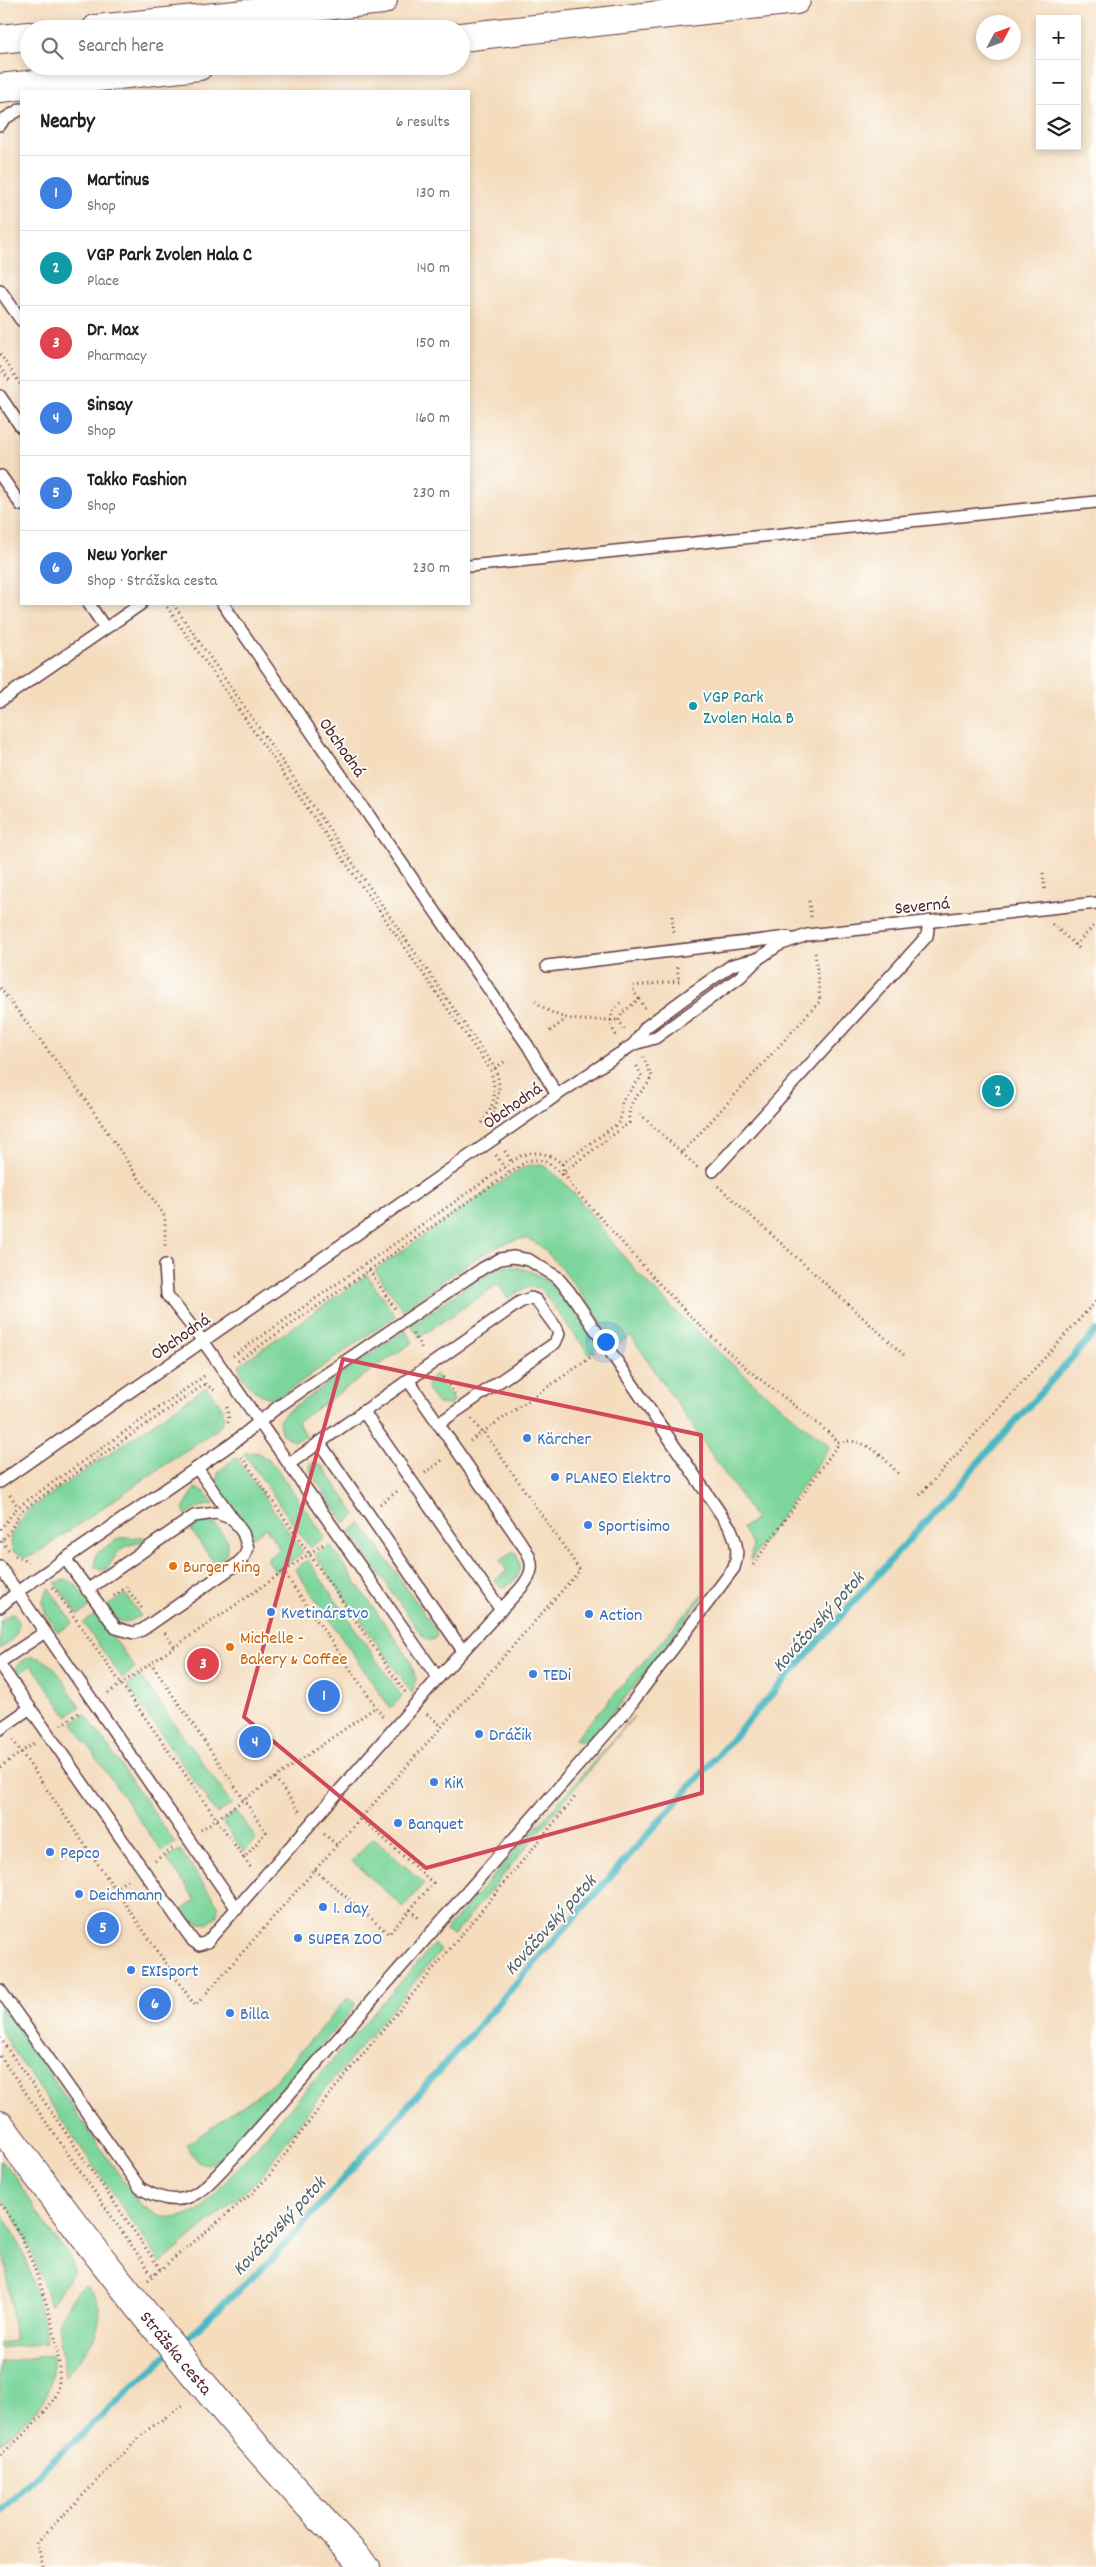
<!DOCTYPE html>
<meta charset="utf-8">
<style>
:root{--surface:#fff;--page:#f6f6f6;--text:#202124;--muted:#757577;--line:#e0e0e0;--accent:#d1495b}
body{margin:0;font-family:Dekko,sans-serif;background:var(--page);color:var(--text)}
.controls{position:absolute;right:15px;top:15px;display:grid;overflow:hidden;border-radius:0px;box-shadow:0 2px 8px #0003}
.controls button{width:45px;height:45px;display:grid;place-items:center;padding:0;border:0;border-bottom:1px solid var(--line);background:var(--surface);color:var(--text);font:25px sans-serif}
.compass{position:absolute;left:976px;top:15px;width:45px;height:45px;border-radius:50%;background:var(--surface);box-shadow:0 2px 8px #0003;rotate:49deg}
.you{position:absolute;left:605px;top:1341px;width:18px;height:18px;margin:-12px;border:4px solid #fff;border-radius:50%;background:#1a73e8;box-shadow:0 0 0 8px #1a73e833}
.badge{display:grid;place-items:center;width:32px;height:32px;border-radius:50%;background:var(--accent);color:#fff;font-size:16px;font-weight:700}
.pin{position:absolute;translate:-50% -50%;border:2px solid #fff;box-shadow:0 1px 5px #0006}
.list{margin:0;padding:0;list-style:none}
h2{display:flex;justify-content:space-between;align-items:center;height:65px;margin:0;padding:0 20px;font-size:21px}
h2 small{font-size:16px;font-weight:400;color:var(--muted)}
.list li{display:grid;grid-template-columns:32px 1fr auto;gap:15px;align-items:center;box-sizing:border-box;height:75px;padding:0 20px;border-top:1px solid var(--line)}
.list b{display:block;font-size:19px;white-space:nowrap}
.list p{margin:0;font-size:16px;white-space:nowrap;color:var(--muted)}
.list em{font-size:16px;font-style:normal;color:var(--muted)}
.icon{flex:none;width:28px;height:28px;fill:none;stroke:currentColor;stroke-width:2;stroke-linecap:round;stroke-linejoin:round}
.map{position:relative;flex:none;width:1096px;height:2567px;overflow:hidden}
.search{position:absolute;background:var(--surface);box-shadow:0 2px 8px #0003;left:20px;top:20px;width:450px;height:55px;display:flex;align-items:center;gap:12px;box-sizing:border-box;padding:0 18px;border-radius:28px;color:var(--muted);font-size:19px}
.panel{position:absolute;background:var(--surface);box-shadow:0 2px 8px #0003;left:20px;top:90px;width:450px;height:515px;border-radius:0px}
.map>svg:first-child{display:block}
</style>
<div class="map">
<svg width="1096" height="2567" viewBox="0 0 1096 2567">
<rect width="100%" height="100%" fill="#fdfcf7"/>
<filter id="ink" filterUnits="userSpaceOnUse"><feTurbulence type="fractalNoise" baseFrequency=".02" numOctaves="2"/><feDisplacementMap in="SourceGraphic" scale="10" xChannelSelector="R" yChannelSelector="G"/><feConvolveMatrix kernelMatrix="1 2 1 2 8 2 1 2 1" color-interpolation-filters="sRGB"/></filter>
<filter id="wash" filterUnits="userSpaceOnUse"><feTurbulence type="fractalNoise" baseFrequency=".0096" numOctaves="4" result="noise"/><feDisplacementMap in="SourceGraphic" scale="20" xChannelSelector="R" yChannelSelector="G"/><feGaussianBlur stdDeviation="1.12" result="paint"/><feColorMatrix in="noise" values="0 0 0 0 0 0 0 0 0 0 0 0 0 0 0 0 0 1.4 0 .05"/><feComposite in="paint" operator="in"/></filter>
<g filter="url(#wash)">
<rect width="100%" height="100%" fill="#f4dcbd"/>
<g fill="#7cd59c" stroke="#637a64">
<path d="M540,1164C571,1179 610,1243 636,1271C697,1335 761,1392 830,1446L750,1561L753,1546L742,1528L756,1519L751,1512L631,1336L617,1345C601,1323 553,1248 530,1240C504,1230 426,1294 403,1310L375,1270L518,1170L530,1165Z"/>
<path d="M506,1266C553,1268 575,1312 600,1347L589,1354L540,1288L527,1287L508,1298L498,1284L420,1337L411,1325L478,1279Z"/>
<path d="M367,1275L395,1316L276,1399C258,1396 241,1384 239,1365Z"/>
<polygon points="405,1330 413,1342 297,1422 307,1437 293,1441 281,1433 279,1421 285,1413"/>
<polygon points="435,1374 454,1401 449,1405 438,1404 428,1391 427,1381"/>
<path d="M206,1387C217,1400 233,1414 217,1429L34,1555L25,1557L13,1551L10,1537L25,1512Z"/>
<polygon points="256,1452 268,1459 274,1465 325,1537 310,1548 244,1453"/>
<polygon points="236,1457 303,1552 276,1572 267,1559 280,1549 266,1528 253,1537 216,1482 219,1471"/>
<polygon points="314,1462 323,1467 356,1515 345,1523 310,1472 310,1465"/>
<polygon points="195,1488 205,1492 214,1504 199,1507 186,1515 183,1510"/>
<polygon points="199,1521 214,1523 228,1541 226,1555 215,1564 188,1526"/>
<polygon points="361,1523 435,1629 437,1636 433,1640 427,1640 423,1637 350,1531"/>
<path d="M144,1537L147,1542C119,1545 121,1548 107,1569L100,1570L95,1567L96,1554L119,1538Z"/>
<polygon points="330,1545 411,1662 416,1680 412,1693 315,1555"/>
<path d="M514,1551C524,1565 520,1585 501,1587L494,1581L507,1571L500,1561Z"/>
<polygon points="308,1560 402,1697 390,1708 295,1569"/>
<polygon points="66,1579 77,1586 91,1607 78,1615 55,1583"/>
<polygon points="49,1588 73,1623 58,1632 46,1615 42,1602"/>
<polygon points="125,1594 141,1616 125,1623 115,1619 106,1607"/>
<polygon points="702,1595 704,1596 594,1738 587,1743 575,1739"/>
<path d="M13,1612C26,1627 13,1641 0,1649V1621Z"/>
<polygon points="97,1614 135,1668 122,1678 83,1623"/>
<path d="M31,1657C54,1656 68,1690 80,1707L67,1716L32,1665L17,1675L16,1667L22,1661Z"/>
<polygon points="140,1676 232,1804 217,1814 127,1685"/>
<polygon points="85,1714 175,1843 162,1852 72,1723"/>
<polygon points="634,1716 453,1936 446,1930"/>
<polygon points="236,1811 256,1838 244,1852 222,1821"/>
<polygon points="373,1838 424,1883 403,1907 352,1861"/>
<path d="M180,1850L218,1905L217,1917C204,1928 191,1923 182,1910L196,1900L167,1859Z"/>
<path d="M434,1944L441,1950L319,2097L257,2181L161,2263L0,2031V2003L138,2202C158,2220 184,2224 205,2205Z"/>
<polygon points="348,1997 355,2003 354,2008 224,2156 207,2165 199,2163 186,2145 269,2087"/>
<polygon points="0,2160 14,2174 44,2223 72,2260 73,2272 51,2305 29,2245 12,2213 0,2198"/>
<path d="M0,2212C28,2249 38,2299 47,2343L0,2348V2343L15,2341L5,2256H0Z"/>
<path d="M84,2286C90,2287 92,2291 95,2296C111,2324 83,2357 65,2376L58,2323L73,2296Z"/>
<path d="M52,2355C52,2364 53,2375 51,2383C45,2408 17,2427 0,2444V2362Z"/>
</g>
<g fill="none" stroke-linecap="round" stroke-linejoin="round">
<g stroke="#4ab8c2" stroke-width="7">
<polyline points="178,2346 274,2257 847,1609 1096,1331"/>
<polyline points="0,2513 22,2489 170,2353"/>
</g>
</g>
</g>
<g filter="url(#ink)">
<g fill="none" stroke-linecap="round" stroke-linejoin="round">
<defs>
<g id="lane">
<polyline points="0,125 4,119 21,109"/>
<polyline points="0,290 21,320"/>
<polyline points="0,396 21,427"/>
<polyline points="1,476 21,505"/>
<polyline points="469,566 1096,502"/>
<polyline points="89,604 105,628"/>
<polyline points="0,701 141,604"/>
<polyline points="547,966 788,937"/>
<polyline points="634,1044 646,1027 692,993 732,965 756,959"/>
<polyline points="557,1095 634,1044 655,1038 740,977 758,959 779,945 807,935 1096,903"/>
<polyline points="713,1171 927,936 929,921"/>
<polyline points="165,1265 167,1295 203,1341 438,1678"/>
<polyline points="363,1411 501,1610"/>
<polyline points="319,1442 463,1651"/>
<polyline points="289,1464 520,1302 531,1298 536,1300 557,1329 559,1334 555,1343 438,1424"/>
<polyline points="0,1482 557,1095 528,1046 223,604"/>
<polyline points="66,1560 116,1628 134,1633 142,1630 237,1564 244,1557 248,1548 243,1533 197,1468"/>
<polyline points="0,1567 237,1909"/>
<polyline points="87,1590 194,1516 216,1513 233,1519"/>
<path d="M0,1607L17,1592L233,1443L279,1406L483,1268L500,1259L513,1257L529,1260L557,1277L569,1291L731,1529C737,1544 739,1553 734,1568L625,1712L234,2157C203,2189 187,2216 140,2188L0,1990"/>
<polyline points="0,1662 45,1632"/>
<path d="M0,1665L193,1941L199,1945L207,1942L438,1678L521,1588C532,1575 535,1565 526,1550L408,1380"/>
<polyline points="0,1729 30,1708"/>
</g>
<g id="secondary">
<path id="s1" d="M0,2125C113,2279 234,2429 366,2567"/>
</g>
<g id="primary">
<polyline points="96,29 383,0"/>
<polyline points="461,37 796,0"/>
<polyline points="0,39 29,36"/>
<polyline points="0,88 199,66"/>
</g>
</defs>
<use href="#lane" stroke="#643b41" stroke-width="14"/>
<use href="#secondary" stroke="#643b41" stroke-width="30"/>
<use href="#primary" stroke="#643b41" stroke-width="30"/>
<g stroke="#643b41" stroke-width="3" stroke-dasharray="1 4" stroke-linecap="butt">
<polyline points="0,354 21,385"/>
<polyline points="0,367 10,381"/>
<path d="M173,604L495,1068C503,1087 498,1103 489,1121"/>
<path d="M167,607L491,1071C497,1096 495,1103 481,1125"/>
<polyline points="1043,873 1045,892"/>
<polyline points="809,901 811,917"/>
<polyline points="672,916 674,933"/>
<polyline points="1052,924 1081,950"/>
<polyline points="1075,945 1096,924"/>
<polyline points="677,967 679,981"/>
<polyline points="0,988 83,1096 165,1217 165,1249"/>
<polyline points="639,999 634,992 633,986 679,981"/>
<path d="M535,1001C565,1026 583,1019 619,1020"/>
<polyline points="624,1029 619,1020 622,1013 639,999 645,1008"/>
<polyline points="550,1031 565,1020"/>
<path d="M616,1035C608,1023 610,1011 621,1002"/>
<polyline points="495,1068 507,1060"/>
<polyline points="640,1114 682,1153 820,1001 815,951"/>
<polyline points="505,1151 511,1161"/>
<polyline points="682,1153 698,1168"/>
<polyline points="496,1155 508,1173"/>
<path d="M562,1164C564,1183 587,1202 599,1216C644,1268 691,1320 744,1366C773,1391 812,1416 838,1442"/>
<polyline points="718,1186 904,1355"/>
<polyline points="369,1270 395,1309"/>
<polyline points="413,1334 423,1350"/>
<path d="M233,1356L522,1155C537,1151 550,1153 562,1164L620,1122L622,1101L642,1076L635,1063"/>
<path d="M238,1361L527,1161C542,1157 551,1163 561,1174L629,1123C627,1094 643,1097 652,1076L643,1057"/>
<polyline points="443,1377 455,1394"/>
<polyline points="205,1384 214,1390"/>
<polyline points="227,1407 229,1420 227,1425"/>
<polyline points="472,1419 482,1433"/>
<polyline points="470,1441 594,1355"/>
<path d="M838,1442C865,1436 884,1457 900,1476"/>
<polyline points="242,1457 405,1692"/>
<polyline points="425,1473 444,1459"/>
<polyline points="10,1495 18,1507"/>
<polyline points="920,1495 1096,1301"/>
<polyline points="380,1504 399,1490"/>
<polyline points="0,1529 18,1507 207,1374"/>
<polyline points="2,1541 10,1552"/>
<polyline points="0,1542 8,1534 21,1511 205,1384"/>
<polyline points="15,1556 29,1562"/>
<polyline points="753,1565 837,1446 838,1442"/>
<polyline points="283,1571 383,1717"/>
<polyline points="53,1587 244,1858 266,1832 151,1663"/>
<polyline points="114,1596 126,1587 143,1610"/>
<polyline points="165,1633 175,1647"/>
<polyline points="108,1693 325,1543"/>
<polyline points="427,1714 442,1726"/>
<polyline points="61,1725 80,1712"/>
<polyline points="13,1740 195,2006 580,1570 484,1432"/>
<polyline points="0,1767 35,1743"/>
<polyline points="275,1778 300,1812"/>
<polyline points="201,1830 376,1707"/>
<polyline points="324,1834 337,1845"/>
<polyline points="244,1858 251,1868"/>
<polyline points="155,1861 175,1847"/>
<polyline points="315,1870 389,1934 433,1883 361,1818"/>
<polyline points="114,1889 130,1878"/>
<polyline points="410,1910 421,1920"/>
<polyline points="0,2038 161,2270"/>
<polyline points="0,2056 153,2276"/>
<path d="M0,2204C29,2235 67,2349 58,2390C53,2410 15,2442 0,2456"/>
<polyline points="148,2280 250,2195 269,2176 326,2099 576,1796"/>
<polyline points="43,2567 37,2542 146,2431 186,2403"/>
</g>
<use href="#lane" stroke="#fff" stroke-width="11"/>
<use href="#secondary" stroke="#fff" stroke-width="28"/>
<use href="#primary" stroke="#fff" stroke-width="28"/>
</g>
</g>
<path fill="none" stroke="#d1495b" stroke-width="4" stroke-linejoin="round" d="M343,1359L701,1435L702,1793L426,1868L244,1717Z"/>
<circle fill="#0f9aa8" stroke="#fdfcf7" stroke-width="2" cx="693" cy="706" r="5"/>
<g fill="#3f7fe0" stroke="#fdfcf7" stroke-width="2">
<circle cx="527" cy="1438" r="5"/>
<circle cx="555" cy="1477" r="5"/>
<circle cx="588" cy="1525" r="5"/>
<circle cx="271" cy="1612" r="5"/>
<circle cx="589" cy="1614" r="5"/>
<circle cx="533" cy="1674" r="5"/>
<circle cx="479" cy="1734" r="5"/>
<circle cx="434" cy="1782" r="5"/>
<circle cx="398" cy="1823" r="5"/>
<circle cx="50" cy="1852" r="5"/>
<circle cx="79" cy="1894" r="5"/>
<circle cx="323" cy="1907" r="5"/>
<circle cx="298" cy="1938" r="5"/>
<circle cx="131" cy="1970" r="5"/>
<circle cx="230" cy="2013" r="5"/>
</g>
<g fill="#e8710a" stroke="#fdfcf7" stroke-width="2">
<circle cx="173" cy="1566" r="5"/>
<circle cx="230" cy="1647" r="5"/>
</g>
<g text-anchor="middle" stroke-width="4" stroke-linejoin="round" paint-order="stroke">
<g font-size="18" fill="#0d838f" stroke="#fdfcf7" text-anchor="start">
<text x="703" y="702">VGP Park<tspan x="703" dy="21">Zvolen Hala B</tspan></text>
</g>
<g font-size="18" fill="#4a1f2b" stroke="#fdfcf7">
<text transform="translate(343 747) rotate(55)" y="6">Obchodná</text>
<text transform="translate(922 905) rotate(-6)" y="6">Severná</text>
<text transform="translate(512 1105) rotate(-35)" y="6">Obchodná</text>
<text transform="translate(180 1336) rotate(-35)" y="6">Obchodná</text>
<text dy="6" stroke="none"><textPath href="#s1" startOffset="288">Strážska cesta</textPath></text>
</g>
<g font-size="18" fill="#366cbe" stroke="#fdfcf7" text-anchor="start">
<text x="537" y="1444">Kärcher</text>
<text x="565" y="1483">PLANEO Elektro</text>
<text x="598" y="1531">Sportisimo</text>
<text x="281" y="1618">Kvetinárstvo</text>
<text x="599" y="1620">Action</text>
<text x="543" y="1680">TEDi</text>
<text x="489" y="1740">Dráčik</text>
<text x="444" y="1788">KiK</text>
<text x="408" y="1829">Banquet</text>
<text x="60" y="1858">Pepco</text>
<text x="89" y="1900">Deichmann</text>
<text x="333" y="1913">1. day</text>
<text x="308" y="1944">SUPER ZOO</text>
<text x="141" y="1976">EXIsport</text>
<text x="240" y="2019">Billa</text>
</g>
<g font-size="18" fill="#c56008" stroke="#fdfcf7" text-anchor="start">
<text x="183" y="1572">Burger King</text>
<text x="240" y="1643">Michelle -<tspan x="240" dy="21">Bakery &amp; Coffee</tspan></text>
</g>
<g font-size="19" font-style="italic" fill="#4a5c67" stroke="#fdfcf7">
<text transform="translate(817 1621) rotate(-48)" y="7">Kováčovský potok</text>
<text transform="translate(549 1924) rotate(-48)" y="7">Kováčovský potok</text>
<text transform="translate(278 2225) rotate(-47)" y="7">Kováčovský potok</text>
</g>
</g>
</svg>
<div class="controls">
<button>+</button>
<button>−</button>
<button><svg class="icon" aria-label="layers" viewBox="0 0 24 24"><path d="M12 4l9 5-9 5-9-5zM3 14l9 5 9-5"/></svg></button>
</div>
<svg class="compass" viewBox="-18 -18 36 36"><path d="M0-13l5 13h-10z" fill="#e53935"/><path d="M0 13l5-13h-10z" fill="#757577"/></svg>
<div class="you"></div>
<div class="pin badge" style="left:324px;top:1696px;background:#3f7fe0">1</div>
<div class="pin badge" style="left:998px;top:1091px;background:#0f9aa8">2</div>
<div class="pin badge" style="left:203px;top:1664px;background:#e0444e">3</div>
<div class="pin badge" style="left:255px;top:1742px;background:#3f7fe0">4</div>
<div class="pin badge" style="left:103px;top:1928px;background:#3f7fe0">5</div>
<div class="pin badge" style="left:155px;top:2004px;background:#3f7fe0">6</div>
<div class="search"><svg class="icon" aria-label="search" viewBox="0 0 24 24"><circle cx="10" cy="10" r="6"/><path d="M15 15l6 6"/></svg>Search here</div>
<section class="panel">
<h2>Nearby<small>6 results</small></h2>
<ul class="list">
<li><span class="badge" style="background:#3f7fe0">1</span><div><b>Martinus</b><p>Shop</p></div><em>130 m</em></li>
<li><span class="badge" style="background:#0f9aa8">2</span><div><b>VGP Park Zvolen Hala C</b><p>Place</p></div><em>140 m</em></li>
<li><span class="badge" style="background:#e0444e">3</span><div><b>Dr. Max</b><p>Pharmacy</p></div><em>150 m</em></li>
<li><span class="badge" style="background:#3f7fe0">4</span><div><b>Sinsay</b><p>Shop</p></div><em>160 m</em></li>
<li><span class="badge" style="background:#3f7fe0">5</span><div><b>Takko Fashion</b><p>Shop</p></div><em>230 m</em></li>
<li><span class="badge" style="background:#3f7fe0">6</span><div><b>New Yorker</b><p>Shop · Strážska cesta</p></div><em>230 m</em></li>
</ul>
</section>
</div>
